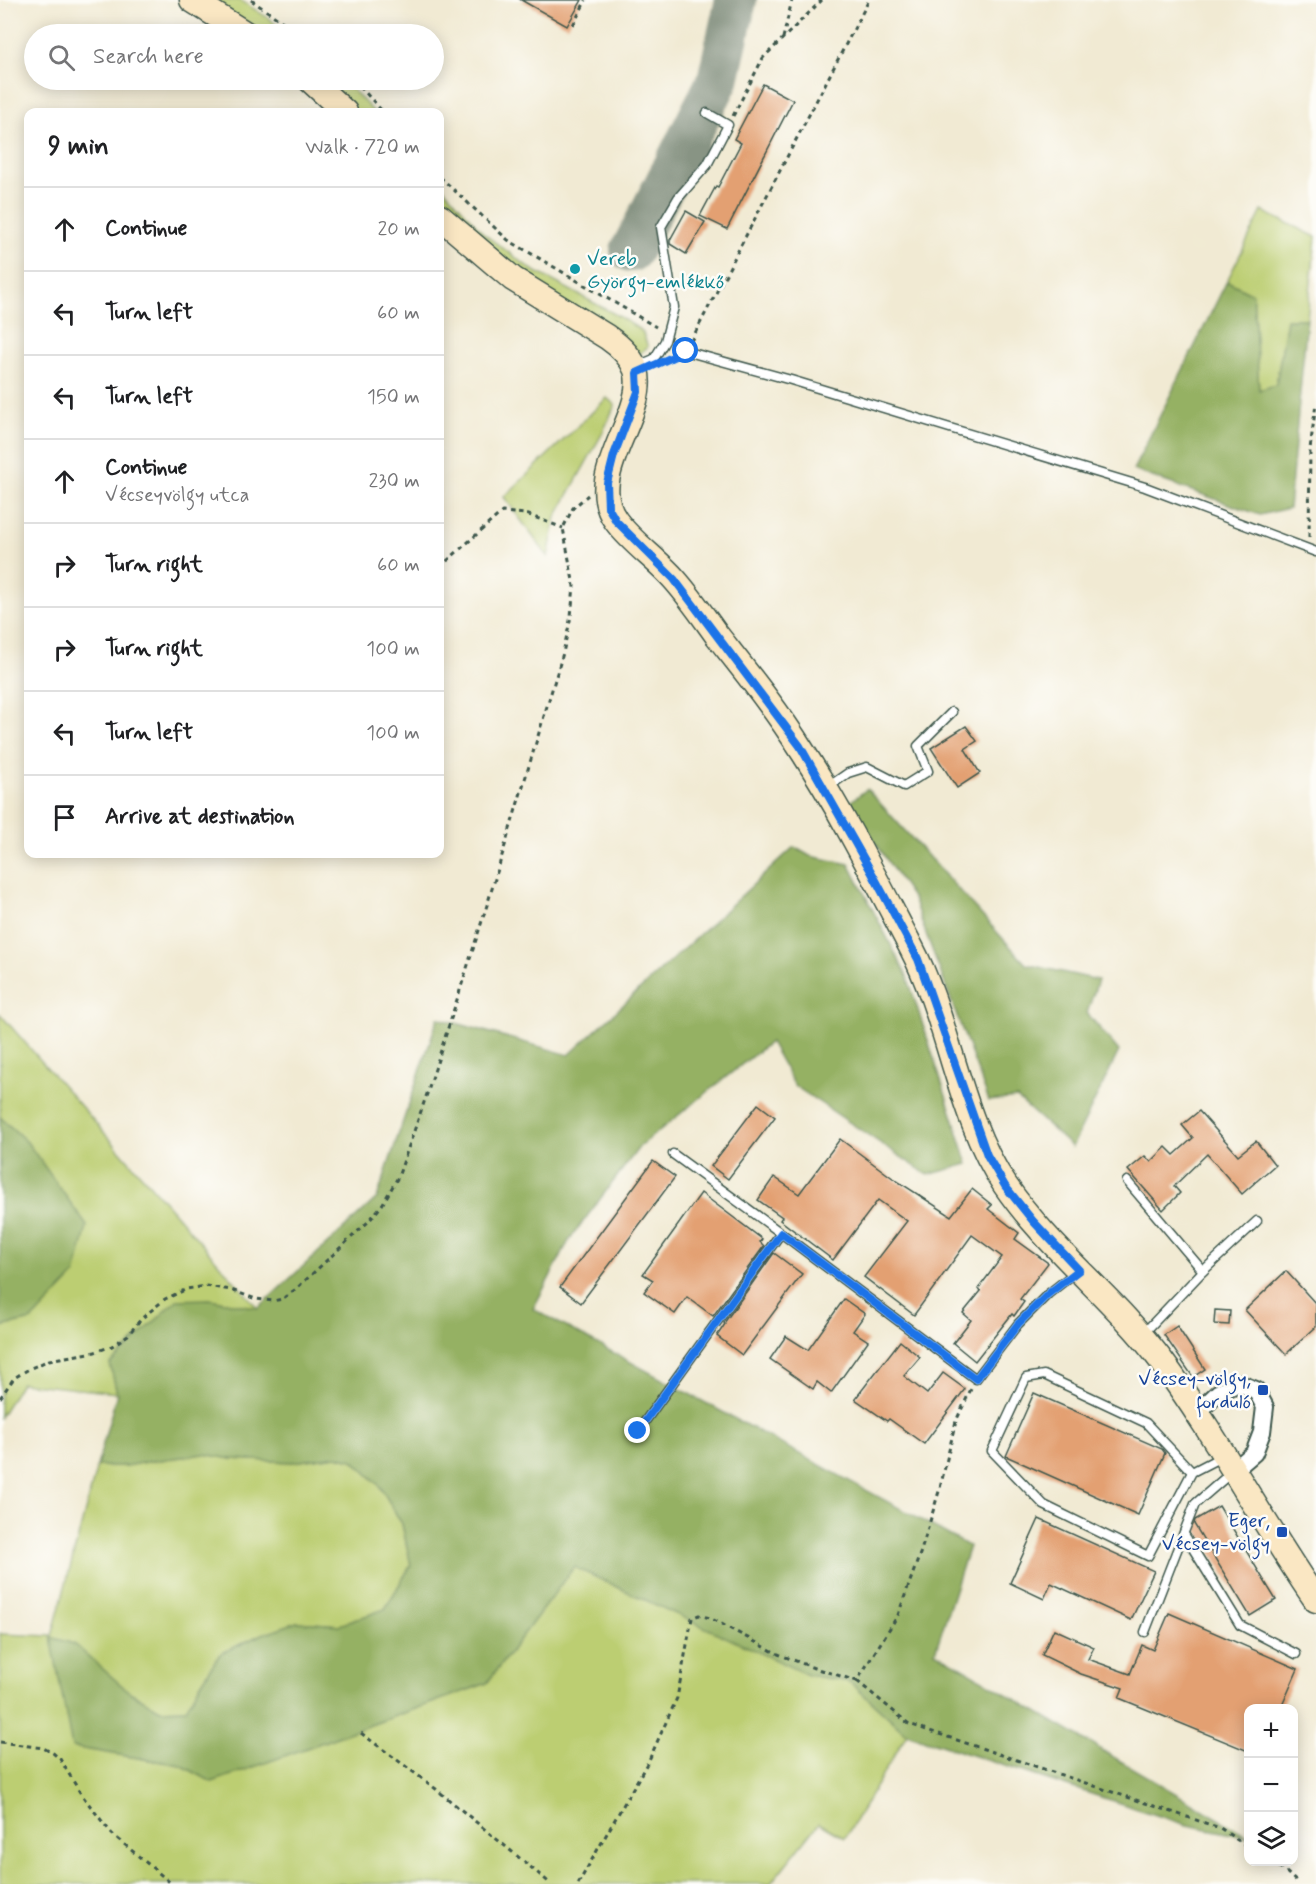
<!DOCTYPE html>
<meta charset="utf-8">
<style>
:root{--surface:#fff;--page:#f2f2f2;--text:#202124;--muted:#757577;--line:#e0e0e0}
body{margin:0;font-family:Mynerve,sans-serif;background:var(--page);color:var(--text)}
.controls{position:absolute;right:18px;bottom:18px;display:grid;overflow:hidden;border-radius:12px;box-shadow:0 3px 15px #0003}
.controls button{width:54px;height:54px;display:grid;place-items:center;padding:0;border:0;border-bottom:2px solid var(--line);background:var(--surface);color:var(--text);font:30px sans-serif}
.stop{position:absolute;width:18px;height:18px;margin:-14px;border:4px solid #1a73e8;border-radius:50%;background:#fff}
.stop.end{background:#1a73e8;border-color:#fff;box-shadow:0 2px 6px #0008}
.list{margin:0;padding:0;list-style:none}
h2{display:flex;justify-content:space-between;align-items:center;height:78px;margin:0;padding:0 24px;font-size:26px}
h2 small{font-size:20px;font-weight:400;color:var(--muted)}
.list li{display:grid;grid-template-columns:39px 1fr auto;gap:18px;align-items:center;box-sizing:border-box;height:84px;padding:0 24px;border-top:2px solid var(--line)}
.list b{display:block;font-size:22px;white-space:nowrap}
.list p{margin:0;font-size:20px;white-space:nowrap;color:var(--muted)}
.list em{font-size:20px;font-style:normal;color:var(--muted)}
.icon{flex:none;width:33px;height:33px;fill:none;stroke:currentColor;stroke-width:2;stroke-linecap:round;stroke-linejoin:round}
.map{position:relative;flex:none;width:1316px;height:1884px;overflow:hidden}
.search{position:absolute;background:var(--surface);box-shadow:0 3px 15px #0003;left:24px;top:24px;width:420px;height:66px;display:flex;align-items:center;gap:15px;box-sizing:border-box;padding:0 21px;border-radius:33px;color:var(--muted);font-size:22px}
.panel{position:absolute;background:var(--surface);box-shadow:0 3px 15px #0003;left:24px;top:108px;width:420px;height:750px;border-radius:12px}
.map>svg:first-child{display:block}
</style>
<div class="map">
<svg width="1316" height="1884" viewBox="0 0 1316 1884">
<rect width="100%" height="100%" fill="#fdfcf7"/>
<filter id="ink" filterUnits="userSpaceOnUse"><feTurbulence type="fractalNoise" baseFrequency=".0167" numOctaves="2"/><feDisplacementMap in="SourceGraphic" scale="12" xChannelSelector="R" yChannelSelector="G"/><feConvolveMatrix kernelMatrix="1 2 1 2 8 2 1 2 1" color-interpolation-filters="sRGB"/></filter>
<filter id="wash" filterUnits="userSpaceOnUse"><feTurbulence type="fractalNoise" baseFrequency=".008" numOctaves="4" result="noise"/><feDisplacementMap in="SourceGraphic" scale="24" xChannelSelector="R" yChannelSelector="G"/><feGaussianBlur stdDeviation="1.35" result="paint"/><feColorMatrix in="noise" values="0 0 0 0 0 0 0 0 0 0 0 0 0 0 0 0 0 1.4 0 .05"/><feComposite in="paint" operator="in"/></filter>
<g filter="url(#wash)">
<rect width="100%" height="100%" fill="#f1ead3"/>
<g fill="#bcce72" stroke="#6e8653" stroke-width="1.5">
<polygon points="208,0 240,0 270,19 286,34 264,34"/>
<polygon points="316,80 340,80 350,87 374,112 352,112"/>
<polygon points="440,184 484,234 531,269 620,317 642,331 648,347 638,354 536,286 440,204"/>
<polygon points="1262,211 1316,237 1307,319 1287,319 1276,385 1259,390 1253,294 1227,281"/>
<polygon points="607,398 615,405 602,434 556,517 548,557 504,497"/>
<polygon points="0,1014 258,1308 209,1299 110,1363 117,1393 21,1383 0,1417 0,1327 32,1320 27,1142 0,1117"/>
<polygon points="204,1454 231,1459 293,1462 336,1456 353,1460 380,1486 402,1524 411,1565 385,1609 340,1625 297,1622 260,1635 220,1654 198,1688 187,1709 160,1710 128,1691 74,1644 72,1747 181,1765 212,1782 487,1683 574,1567 808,1675 850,1682 907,1734 845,1838 819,1823 770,1884 0,1884 0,1634 52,1636 97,1466 126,1466 152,1461"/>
</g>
<g fill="#95b164" stroke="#5a774c" stroke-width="1.5">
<polygon points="1227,281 1253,294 1259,390 1276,385 1287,319 1307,319 1289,508 1260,515 1133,470"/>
<polygon points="867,789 1026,964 1098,980 1087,1013 1119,1051 1072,1147 1017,1098 989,1101 913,899 849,803"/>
<polygon points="794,847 810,856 849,864 907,976 968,1164 928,1175 795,1086 770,1042 640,1146 570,1239 533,1309 969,1546 935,1652 1248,1836 1248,1837 1187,1825 907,1734 850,1682 808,1675 574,1567 487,1683 212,1782 181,1765 72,1747 51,1637 74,1644 128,1691 160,1710 186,1709 198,1688 220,1654 260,1635 297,1622 340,1625 385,1609 411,1565 402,1524 380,1486 353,1460 336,1456 293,1462 231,1459 204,1454 152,1461 126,1466 97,1466 117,1393 110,1364 177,1300 209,1299 258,1308 377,1198 438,1018 569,1055"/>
<polygon points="0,1117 27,1142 87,1226 75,1275 32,1320 0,1327"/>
</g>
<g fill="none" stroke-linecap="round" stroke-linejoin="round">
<polyline stroke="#889484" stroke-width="42" points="631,251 718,80 736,0"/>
</g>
<g id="blocks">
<g fill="#e3a072">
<polygon points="521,0 582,0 567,26"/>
<polygon points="763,84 793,100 727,229 700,216 716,186 718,187 741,143 734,139"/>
<polygon points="686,211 705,222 686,254 670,244 670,240"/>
<polygon points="966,726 977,741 965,749 980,773 957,788 931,748"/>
<polygon points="758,1104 775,1117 728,1179 711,1166"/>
<polygon points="1199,1111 1238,1155 1256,1141 1275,1165 1242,1194 1207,1154 1174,1186 1180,1193 1163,1210 1128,1170 1145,1156 1151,1162 1166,1147 1174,1155 1193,1138 1182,1125"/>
<polygon points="840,1139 894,1179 951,1216 972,1189 992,1205 988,1209 1019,1233 1015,1239 1048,1263 1020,1299 1024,1302 1014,1316 1012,1314 975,1361 953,1343 971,1320 963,1313 981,1291 978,1289 1002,1257 972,1235 914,1315 864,1277 907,1221 878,1200 833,1260 780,1220 782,1217 758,1200 774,1177 799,1194"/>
<polygon points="653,1161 675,1177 581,1303 560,1287"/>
<polygon points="701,1193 762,1239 760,1242 764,1246 713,1316 687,1297 675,1314 644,1292 653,1280 643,1274"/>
<polygon points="774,1253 802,1274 742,1355 717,1336 725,1324 724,1323"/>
<polygon points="1286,1271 1316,1304 1316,1327 1286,1354 1245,1310"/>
<polygon points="844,1299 865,1314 853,1331 868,1341 831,1393 817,1382 813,1389 770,1359 786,1336 808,1350"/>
<polygon points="1215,1310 1230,1311 1229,1325 1214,1324"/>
<polygon points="1177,1326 1205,1369 1193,1377 1164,1335"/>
<polygon points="900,1341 920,1357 904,1376 927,1394 943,1373 965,1389 924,1444 889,1419 887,1421 855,1399"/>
<polygon points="1034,1393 1162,1449 1165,1453 1138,1515 1006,1456"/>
<polygon points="1219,1506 1276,1600 1250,1616 1194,1524 1195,1520"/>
<polygon points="1039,1519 1154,1571 1131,1620 1051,1583 1044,1599 1010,1583"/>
<polygon points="1169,1613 1298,1669 1281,1708 1248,1708 1248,1751 1119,1698 1123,1688 1081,1674 1042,1655 1054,1629 1094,1647 1088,1659 1130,1674 1142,1645 1153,1650"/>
</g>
</g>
</g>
<g filter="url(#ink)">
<use href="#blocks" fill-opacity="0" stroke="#3e574c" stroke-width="1.5"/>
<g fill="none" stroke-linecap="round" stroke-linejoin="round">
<defs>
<g id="service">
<polyline points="685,351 791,380 1145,487 1316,552"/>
<polyline points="637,366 654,359 665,341 674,307 661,227 678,198 707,165 728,125 707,113"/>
<polyline points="828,787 848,773 867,767 904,786 928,771 918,746 952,712"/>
<polyline points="673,1154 781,1233 976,1379 1018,1324 1048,1294 1076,1272"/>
<polyline points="1127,1181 1203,1271 1142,1335"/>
<polyline points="1203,1271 1257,1221"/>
<polyline points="638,1431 781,1233"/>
<polyline points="1192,1472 1146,1423 1044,1375 1026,1378 992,1451 1044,1505 1148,1556 1192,1472 1223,1456"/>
<polyline points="1184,1534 1240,1625 1296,1654"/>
<polyline points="1145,1632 1195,1504 1233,1471"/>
</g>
<polyline id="minor" points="1197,1413 1218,1393 1238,1383 1256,1390 1265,1407 1262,1432 1254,1453 1233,1471"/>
<g id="secondary">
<polyline points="192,0 246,34"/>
<polyline points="310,80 345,112"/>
<path d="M440,217L513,279L607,337C620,346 631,356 636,370C649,414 582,475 616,521C633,544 657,559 675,580C690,597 703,616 716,634C745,671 776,709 801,749C842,812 876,880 911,947C950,1021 958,1116 1005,1185C1049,1249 1113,1297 1160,1359C1217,1436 1261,1521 1316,1600"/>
</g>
</defs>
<use href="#service" stroke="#3e574c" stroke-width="11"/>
<use href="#minor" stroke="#3e574c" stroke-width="20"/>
<use href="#secondary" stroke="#3e574c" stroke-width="27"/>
<g stroke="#3e574c" stroke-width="3" stroke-dasharray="4.5 4.5" stroke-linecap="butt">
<polyline points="251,0 300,34"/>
<polyline points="573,25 586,0"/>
<polyline points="783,38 792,0"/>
<polyline points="354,80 383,112"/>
<polyline points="733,116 763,58 822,0"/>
<polyline points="440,177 508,240 656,327"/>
<polyline points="691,341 869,0"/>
<polyline points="1309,537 1310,449 1316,404"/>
<polyline points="440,567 502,512 526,514 563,528"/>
<polyline points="0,1398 14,1378 29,1369 49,1360 95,1352 112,1346 128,1335 141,1319 165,1299 187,1289 206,1286 231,1290 256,1299 273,1301 282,1299 296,1289 369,1221 382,1205 398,1177 428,1091 488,902 563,653 571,616 574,586 563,528 573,508 588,495"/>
<polyline points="857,1681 909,1724 1220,1828 1248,1847"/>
<polyline points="361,1733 436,1789 551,1884"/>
<polyline points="0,1742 43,1748 53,1753 60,1759 81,1794 112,1834 172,1884"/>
<polyline points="1271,1862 1284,1870 1299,1884"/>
<polyline points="578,1884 649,1760 677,1698 692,1618 699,1615 710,1618 778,1654 814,1668 857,1681 898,1615 921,1551 940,1488 956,1421 971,1389"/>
</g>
<use href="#service" stroke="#fff" stroke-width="8"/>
<use href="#minor" stroke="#fff" stroke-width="16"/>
<use href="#secondary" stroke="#fae7c3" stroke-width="24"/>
</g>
</g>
<g fill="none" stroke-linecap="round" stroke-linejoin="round" filter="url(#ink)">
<polyline stroke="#1a73e8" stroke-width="8" points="638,1431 781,1233 976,1379 1018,1324 1048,1294 1079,1270 1033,1221 1005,1186 987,1155 918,959 872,873 800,746 674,579 616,521 608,507 607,483 614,455 638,392 637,373 686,351"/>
</g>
<circle fill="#0f9aa8" stroke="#fdfcf7" stroke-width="2" cx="575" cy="269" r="6"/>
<g fill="#1a4fb4" stroke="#fdfcf7" stroke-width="2">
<rect x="1257" y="1384" width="12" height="12" rx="3"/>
<rect x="1276" y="1526" width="12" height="12" rx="3"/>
</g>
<g text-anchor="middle" stroke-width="5" stroke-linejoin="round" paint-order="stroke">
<g font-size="20" fill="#0d838f" stroke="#fdfcf7" text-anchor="start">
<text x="587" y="265">Vereb<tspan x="587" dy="23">György-emlékkő</tspan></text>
</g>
<g font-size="20" fill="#164399" stroke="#fdfcf7" text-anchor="end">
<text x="1251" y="1385">Vécsey-völgy,<tspan x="1251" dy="23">forduló</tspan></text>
<text x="1270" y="1527">Eger,<tspan x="1270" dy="23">Vécsey-völgy</tspan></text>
</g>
</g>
</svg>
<div class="controls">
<button>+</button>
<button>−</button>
<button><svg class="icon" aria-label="layers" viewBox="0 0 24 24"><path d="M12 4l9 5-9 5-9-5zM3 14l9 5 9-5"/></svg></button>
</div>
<div class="stop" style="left:686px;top:351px"></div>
<div class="stop end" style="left:638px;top:1431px"></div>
<div class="search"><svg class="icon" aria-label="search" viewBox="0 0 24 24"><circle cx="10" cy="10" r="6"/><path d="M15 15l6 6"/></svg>Search here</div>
<section class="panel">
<h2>9 min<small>Walk · 720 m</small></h2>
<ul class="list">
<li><svg class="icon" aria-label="ahead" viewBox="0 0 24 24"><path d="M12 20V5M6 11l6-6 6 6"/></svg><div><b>Continue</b></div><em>20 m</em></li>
<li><svg class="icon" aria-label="left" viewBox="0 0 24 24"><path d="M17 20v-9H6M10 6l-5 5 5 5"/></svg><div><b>Turn left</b></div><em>60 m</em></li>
<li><svg class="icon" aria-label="left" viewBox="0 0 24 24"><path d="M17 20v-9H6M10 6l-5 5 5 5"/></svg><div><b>Turn left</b></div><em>150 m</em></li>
<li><svg class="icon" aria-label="ahead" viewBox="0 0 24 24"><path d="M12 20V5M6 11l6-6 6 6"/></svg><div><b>Continue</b><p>Vécseyvölgy utca</p></div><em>230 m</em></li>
<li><svg class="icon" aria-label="right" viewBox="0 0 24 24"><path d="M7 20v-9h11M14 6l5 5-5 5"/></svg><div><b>Turn right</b></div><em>60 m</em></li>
<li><svg class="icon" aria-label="right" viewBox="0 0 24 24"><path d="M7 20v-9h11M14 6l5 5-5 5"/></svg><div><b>Turn right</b></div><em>100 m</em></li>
<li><svg class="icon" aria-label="left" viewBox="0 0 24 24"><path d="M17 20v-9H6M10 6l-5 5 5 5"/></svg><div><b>Turn left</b></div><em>100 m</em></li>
<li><svg class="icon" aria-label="arrive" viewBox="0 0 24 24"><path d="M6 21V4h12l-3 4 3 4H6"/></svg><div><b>Arrive at destination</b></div></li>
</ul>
</section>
</div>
